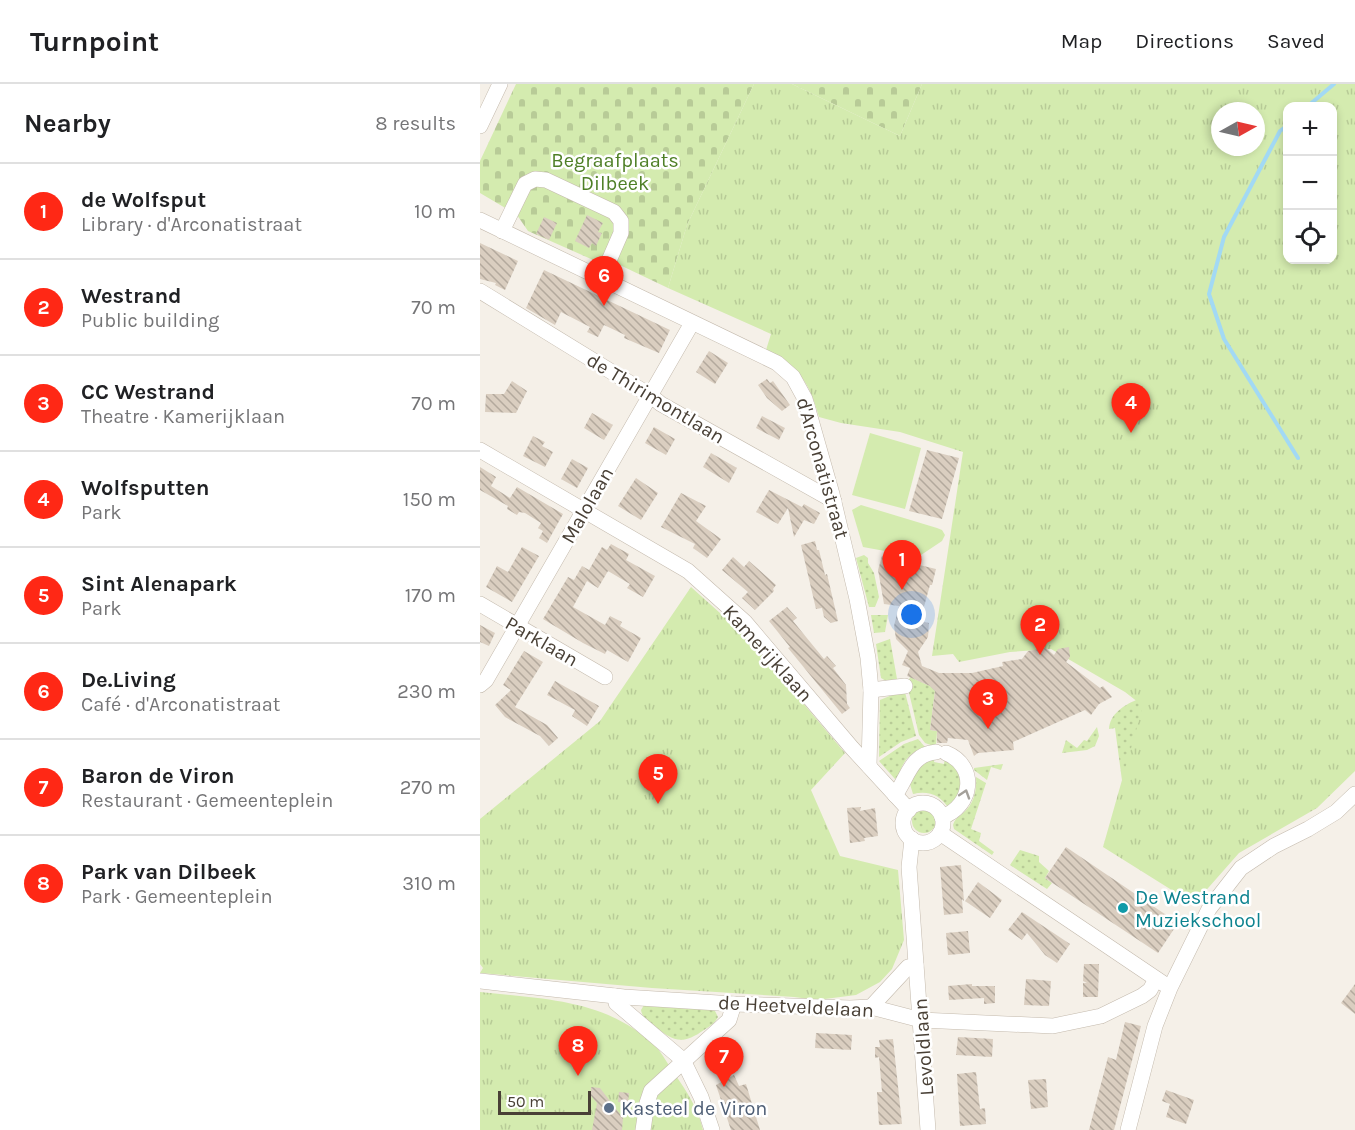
<!DOCTYPE html>
<meta charset="utf-8">
<style>
:root{--surface:#fff;--page:#f6f6f6;--text:#202124;--muted:#757577;--line:#e0e0e0;--accent:#ff2815}
body{margin:0;font-family:Karla,sans-serif;background:var(--page);color:var(--text)}
.controls{position:absolute;right:18px;top:18px;display:grid;overflow:hidden;border-radius:12px;box-shadow:0 3px 9px #0003}
.controls button{width:54px;height:54px;display:grid;place-items:center;padding:0;border:0;border-bottom:2px solid var(--line);background:var(--surface);color:var(--text);font:30px sans-serif}
.compass{position:absolute;left:731px;top:18px;width:54px;height:54px;border-radius:50%;background:var(--surface);box-shadow:0 3px 9px #0003;rotate:82deg}
.scale{position:absolute;left:18px;bottom:15px;width:93px;box-sizing:border-box;padding-left:6px;border:3px solid #494036;border-top:0;font-size:16px;line-height:21px;white-space:nowrap;color:#494036;-webkit-text-stroke:4px #fff;paint-order:stroke}
.you{position:absolute;left:432px;top:531px;width:21px;height:21px;margin:-15px;border:4px solid #fff;border-radius:50%;background:#1a73e8;box-shadow:0 0 0 9px #1a73e833}
.badge{display:grid;place-items:center;width:39px;height:39px;border-radius:50%;background:var(--accent);color:#fff;font-size:20px;font-weight:700}
.pin{position:absolute;translate:-50% -50px;filter:drop-shadow(0 2px 3px #0008)}
.pin::after{content:'';position:absolute;top:32px;width:21px;height:18px;background:inherit;clip-path:polygon(0 0,100% 0,50% 100%)}
.list{margin:0;padding:0;list-style:none}
h2{display:flex;justify-content:space-between;align-items:center;height:78px;margin:0;padding:0 24px;font-size:26px}
h2 small{font-size:20px;font-weight:400;color:var(--muted)}
.list li{display:grid;grid-template-columns:39px 1fr auto;gap:18px;align-items:center;box-sizing:border-box;height:96px;padding:0 24px;border-top:2px solid var(--line)}
.list b{display:block;font-size:22px;white-space:nowrap}
.list p{margin:0;font-size:20px;white-space:nowrap;color:var(--muted)}
.list em{font-size:20px;font-style:normal;color:var(--muted)}
.icon{flex:none;width:33px;height:33px;fill:none;stroke:currentColor;stroke-width:2;stroke-linecap:round;stroke-linejoin:round}
.map{position:relative;flex:none;width:875px;height:1046px;overflow:hidden}
header{display:flex;align-items:center;gap:36px;box-sizing:border-box;height:84px;padding:0 30px;background:var(--surface);border-bottom:2px solid var(--line)}
header strong{font-size:28px}
nav{display:flex;gap:33px;margin-inline-start:auto;font-size:21px}
main{display:flex}
aside{flex:1;background:var(--surface)}
.map>svg:first-child{display:block}
</style>
<header>
<strong>Turnpoint</strong>
<nav><a>Map</a><a>Directions</a><a>Saved</a></nav>
</header>
<main>
<aside>
<h2>Nearby<small>8 results</small></h2>
<ul class="list">
<li><span class="badge">1</span><div><b>de Wolfsput</b><p>Library · d'Arconatistraat</p></div><em>10 m</em></li>
<li><span class="badge">2</span><div><b>Westrand</b><p>Public building</p></div><em>70 m</em></li>
<li><span class="badge">3</span><div><b>CC Westrand</b><p>Theatre · Kamerijklaan</p></div><em>70 m</em></li>
<li><span class="badge">4</span><div><b>Wolfsputten</b><p>Park</p></div><em>150 m</em></li>
<li><span class="badge">5</span><div><b>Sint Alenapark</b><p>Park</p></div><em>170 m</em></li>
<li><span class="badge">6</span><div><b>De.Living</b><p>Café · d'Arconatistraat</p></div><em>230 m</em></li>
<li><span class="badge">7</span><div><b>Baron de Viron</b><p>Restaurant · Gemeenteplein</p></div><em>270 m</em></li>
<li><span class="badge">8</span><div><b>Park van Dilbeek</b><p>Park · Gemeenteplein</p></div><em>310 m</em></li>
</ul>
</aside>
<div class="map">
<svg width="875" height="1046" viewBox="0 0 875 1046">
<defs>
<pattern id="grass-dots" width="8" height="8" patternUnits="userSpaceOnUse" patternTransform="scale(1.5)"><rect width="8" height="8" fill="#d4ebaf"/><path d="M2 2h.1M6 6h.1" fill="none" stroke="#b8cb97" stroke-width="1.8" stroke-linecap="round"/></pattern>
<pattern id="cemetery-stones" width="16" height="16" patternUnits="userSpaceOnUse" patternTransform="scale(1.5)"><rect width="16" height="16" fill="#d4ebaf"/><path d="M2 7V4a2 2 0 0 1 4 0v3zM10 15v-3a2 2 0 0 1 4 0v3z" fill="#b8cb97"/></pattern>
<pattern id="park-tufts" width="24" height="20" patternUnits="userSpaceOnUse" patternTransform="scale(1.5)"><rect width="24" height="20" fill="#d4ebaf"/><path d="M3 7l-1-3M5 7V3M7 7l1-3M15 17l-1-3M17 17v-4M19 17l1-3" fill="none" stroke="#b8cb97"/></pattern>
<pattern id="building-back-hatch" width="6" height="6" patternUnits="userSpaceOnUse" patternTransform="scale(1.5)"><rect width="6" height="6" fill="#dacec0"/><path d="M-1 5l2 2M0 0l6 6M5-1l2 2" fill="none" stroke="#b3a99d"/></pattern>
</defs>
<rect width="100%" height="100%" fill="#f5f0e8"/>
<g fill="url(#grass-dots)">
<polygon points="384,471 388,474 388,479 394,489 399,513 395,523 389,523 376,474"/>
<polygon points="391,531 408,531 405,548 394,549"/>
<polygon points="410,555 417,595 406,597 401,594 396,560"/>
<polygon points="430,593 450,602 455,607 450,646 457,647 456,663 445,659 439,651 426,596 429,596"/>
<polygon points="425,608 436,652 421,658 399,673 400,616 412,611"/>
<path d="M656,616L667,617L643,704L635,644L629,645C630,630 643,622 656,616Z"/>
<polygon points="617,643 619,652 615,662 607,666 582,669 586,656 597,664 604,656 607,657"/>
<path d="M438,655L445,663C429,669 423,677 418,693L415,695L399,677L424,660Z"/>
<path d="M455,672L454,678L464,680L465,673L475,679L484,705L469,725C461,711 448,706 433,710L429,697L431,689Z"/>
<polygon points="523,680 521,686 511,683 507,696 494,686 494,684"/>
<path d="M496,693L506,699L491,745L501,749L499,757L514,768L512,771L474,745L473,741C475,735 477,734 482,730C494,721 497,706 496,693Z"/>
<circle cx="444" cy="737" r="12"/>
<polygon points="540,766 559,772 559,778 569,787 565,794 572,799 567,805 530,781"/>
<path d="M164,921L234,925L238,933C235,939 230,942 224,946C201,962 193,957 173,941C167,936 162,933 161,926Z"/>
</g>
<g fill="url(#cemetery-stones)">
<polygon points="36,0 274,0 207,141 188,204 123,173 120,179 48,147 37,131 0,109 0,77"/>
<polygon points="312,0 442,0 420,52"/>
</g>
<g fill="url(#park-tufts)" fill-rule="evenodd">
<path d="M274,0H312L420,52L442,0H875V687L837,724L759,769L714,820L623,763L663,622L645,608L571,565L530,568L479,578L473,570L452,572L483,368L420,348L361,339L339,333C328,295 321,287 286,266L291,250L188,204L207,141ZM808,22H852V176H808ZM740,27H776V63H740Z"/>
<polygon points="211,503 269,555 365,669 331,706 360,772 418,786 424,856 412,885 400,898 376,911 337,916 314,913 172,904 0,889 3,884 0,880 0,735 120,637"/>
<path d="M0,908C62,915 128,915 176,963C183,970 188,981 194,989C207,1008 218,1024 223,1046H0Z"/>
</g>
<g fill="#d4ebaf">
<polygon points="390,349 441,364 425,425 372,411"/>
<polygon points="381,421 457,444 462,446 465,451 462,457 438,473 383,463 372,426"/>
</g>
<g fill="none" stroke-linecap="round" stroke-linejoin="round">
<g stroke="#a2d9f4" stroke-width="4">
<polyline points="828,22 854,0"/>
<polyline points="808,41 800,47 744,153 729,210 744,255 818,374"/>
</g>
</g>
<g fill="url(#building-back-hatch)">
<polygon points="107,131 123,139 118,148 122,149 116,162 112,159 109,164 95,157"/>
<polygon points="64,133 77,139 69,156 56,150"/>
<polygon points="0,159 38,177 25,206 15,201 16,199 0,195"/>
<polygon points="64,186 190,246 179,269 144,254 145,251 124,241 118,253 107,248 110,243 81,228 75,241 46,224"/>
<polygon points="229,267 248,279 235,300 216,288"/>
<polygon points="287,295 290,299 293,297 310,321 302,327 287,314 278,301"/>
<polygon points="32,297 47,307 36,329 5,328 6,310 24,310"/>
<polygon points="112,329 133,341 124,356 104,344"/>
<polygon points="282,332 305,344 299,356 276,344"/>
<polygon points="174,343 195,355 186,371 165,359"/>
<polygon points="53,352 65,358 62,362 73,368 65,383 43,372"/>
<polygon points="447,366 479,374 462,435 429,427"/>
<polygon points="231,369 257,384 249,399 223,383"/>
<polygon points="92,375 108,384 97,404 81,395"/>
<polygon points="0,383 16,393 11,402 30,414 37,403 83,430 67,459 59,454 63,447 58,444 61,439 45,429 39,428 37,431 27,425 28,422 0,406"/>
<polygon points="156,394 178,409 161,436 138,422"/>
<polygon points="289,406 322,423 324,420 340,429 334,440 324,436 314,453 308,424 298,440 276,428"/>
<polygon points="201,409 226,422 216,437 241,455 227,474 213,464 215,460 181,443"/>
<polygon points="335,457 337,466 339,466 345,491 347,490 358,537 351,539 344,533 342,524 336,525 321,461"/>
<polygon points="131,460 149,470 146,476 175,492 163,513 147,504 150,500 128,487 118,504 107,497 93,523 125,541 130,532 142,538 140,542 161,554 148,578 127,566 125,570 103,559 63,535 88,493 94,496 102,482 109,486 122,463 127,466"/>
<polygon points="42,463 59,472 32,518 6,503 17,482 28,488"/>
<polygon points="402,472 456,485 452,501 450,501 440,537 449,539 448,553 438,568 442,582 459,589 492,589 523,582 522,578 542,575 548,567 566,564 574,571 578,565 589,563 590,573 586,578 620,604 623,602 632,613 619,620 611,631 605,626 533,658 534,666 498,669 494,672 488,656 468,654 467,659 457,659 457,647 450,646 455,607 450,602 427,592 430,584 422,581 428,567 416,555 414,542 419,522 404,520 398,486"/>
<polygon points="253,473 264,483 269,477 296,501 293,505 294,507 275,526 262,514 268,508 242,486"/>
<polygon points="307,523 317,534 313,537 344,575 347,572 356,582 353,584 366,601 367,620 370,624 362,630 308,564 310,563 289,537"/>
<polygon points="0,541 15,549 9,562 0,558"/>
<polygon points="44,567 63,578 35,623 67,641 78,654 69,662 60,652 25,633 15,621 31,606 23,601"/>
<polygon points="75,597 119,622 107,642 92,632 95,626 67,611"/>
<polygon points="381,723 380,727 395,724 398,752 384,754 385,757 370,759 367,724"/>
<polygon points="586,763 698,839 678,869 565,794"/>
<polygon points="481,781 484,817 482,815 483,829 464,831 460,783"/>
<polygon points="498,798 522,816 510,834 485,817"/>
<polygon points="542,828 590,860 577,879 565,871 547,849 542,856 528,846"/>
<polygon points="488,847 490,869 468,871 466,849"/>
<polygon points="604,880 619,880 618,913 603,913 603,899 607,899 603,897"/>
<polygon points="546,895 571,897 569,922 544,921"/>
<polygon points="492,900 492,902 515,902 515,919 504,920 504,914 469,916 468,902"/>
<polygon points="875,900 875,930 861,919"/>
<polygon points="645,938 661,942 634,1046 609,1046 628,973 636,976"/>
<polygon points="336,949 372,951 371,966 335,964"/>
<polygon points="478,953 513,955 512,973 476,971"/>
<polygon points="413,955 422,1040 399,1041 397,1008 402,1008 399,973 395,974 395,963 400,963 399,956"/>
<polygon points="496,988 500,1025 505,1024 506,1040 480,1042 477,990"/>
<polygon points="254,991 259,1002 266,1000 280,1046 251,1046 236,1001"/>
<polygon points="566,995 568,1023 551,1025 548,996"/>
<polygon points="111,1003 120,1004 143,1034 142,1046 112,1046 117,1019 111,1012"/>
<polygon points="686,1006 714,1016 706,1040 686,1033 690,1020 682,1017"/>
<polygon points="139,1008 149,1009 148,1019 138,1018"/>
</g>
<g fill="none" stroke-linecap="round" stroke-linejoin="round">
<defs>
<g id="minor">
<polyline points="0,42 20,0"/>
<polyline points="0,136 297,279 313,293 325,315 352,410 377,515 388,574 391,606 389,682"/>
<polyline points="22,147 45,100 55,95 66,96 134,128 141,137 141,149 121,195"/>
<polyline points="0,207 171,312 181,320 354,417"/>
<polyline points="0,366 208,487 265,538 372,664 429,726"/>
<polyline points="0,520 125,593"/>
<polyline points="0,601 6,596 212,239"/>
<polyline points="391,606 425,602"/>
<path d="M415,711C428,694 430,670 456,668"/>
<circle cx="443" cy="739" r="20"/>
<path d="M462,733C493,722 498,682 466,669"/>
<polyline points="460,749 684,900"/>
<polyline points="432,755 429,783 448,1046"/>
<polyline points="0,897 144,913 254,920 370,924 391,923 441,936 573,942 621,932 662,912 670,906 676,895"/>
<polyline points="135,912 136,919 203,976 221,1013 232,1046"/>
<polyline points="391,923 428,883 436,881"/>
<polyline points="163,1046 167,1019 171,1007 249,936 254,920"/>
<polyline points="648,1046 675,942 690,904 729,825 761,784 794,762 828,745 856,728 875,710"/>
</g>
</defs>
<use href="#minor" stroke="#c4baad" stroke-width="16"/>
<use href="#minor" stroke="#fff" stroke-width="15"/>
</g>
<defs><path id="oneway-chevron" d="M-2-3.5L2.5 0L-2 3.5" fill="none" stroke-width="1.6" stroke-linecap="round" stroke-linejoin="round" transform="scale(1.5)"/></defs>
<use stroke="#a4a09a" href="#oneway-chevron" transform="translate(485 710) rotate(-72)"/>
<circle fill="#0f9aa8" stroke="#fff" stroke-width="2" cx="643" cy="824" r="6"/>
<circle fill="#5c6f8a" stroke="#fff" stroke-width="2" cx="129" cy="1024" r="6"/>
<g text-anchor="middle" stroke-width="5" stroke-linejoin="round" paint-order="stroke">
<g font-size="20" fill="#4e7f26" stroke="#fff">
<text x="135" y="83">Begraafplaats<tspan x="135" dy="23">Dilbeek</tspan></text>
</g>
<g font-size="20" fill="#494036" stroke="#fff">
<text transform="translate(176 314) rotate(31)" y="7">de Thirimontlaan</text>
<text transform="translate(343 384) rotate(74)" y="7">d'Arconatistraat</text>
<text transform="translate(107 421) rotate(-60)" y="7">Malolaan</text>
<text transform="translate(62 557) rotate(30)" y="7">Parklaan</text>
<text transform="translate(288 569) rotate(48)" y="7">Kamerijklaan</text>
<text transform="translate(316 922) rotate(3)" y="7">de Heetveldelaan</text>
<text transform="translate(443 963) rotate(-94)" y="7">Levoldlaan</text>
</g>
<g font-size="20" fill="#0d838f" stroke="#fff" text-anchor="start">
<text x="655" y="820">De Westrand<tspan x="655" dy="23">Muziekschool</tspan></text>
</g>
<g font-size="20" fill="#4e5e75" stroke="#fff" text-anchor="start">
<text x="141" y="1031">Kasteel de Viron</text>
</g>
</g>
</svg>
<div class="controls">
<button>+</button>
<button>−</button>
<button><svg class="icon" aria-label="locate" viewBox="0 0 24 24"><circle cx="12" cy="12" r="6"/><path d="M12 2v4M12 18v4M2 12h4M18 12h4"/></svg></button>
</div>
<svg class="compass" viewBox="-18 -18 36 36"><path d="M0-13l5 13h-10z" fill="#e53935"/><path d="M0 13l5-13h-10z" fill="#757577"/></svg>
<div class="scale">50 m</div>
<div class="you"></div>
<div class="pin badge" style="left:422px;top:506px">1</div>
<div class="pin badge" style="left:560px;top:571px">2</div>
<div class="pin badge" style="left:508px;top:645px">3</div>
<div class="pin badge" style="left:651px;top:349px">4</div>
<div class="pin badge" style="left:178px;top:720px">5</div>
<div class="pin badge" style="left:124px;top:222px">6</div>
<div class="pin badge" style="left:244px;top:1003px">7</div>
<div class="pin badge" style="left:98px;top:992px">8</div>
</div>
</main>
